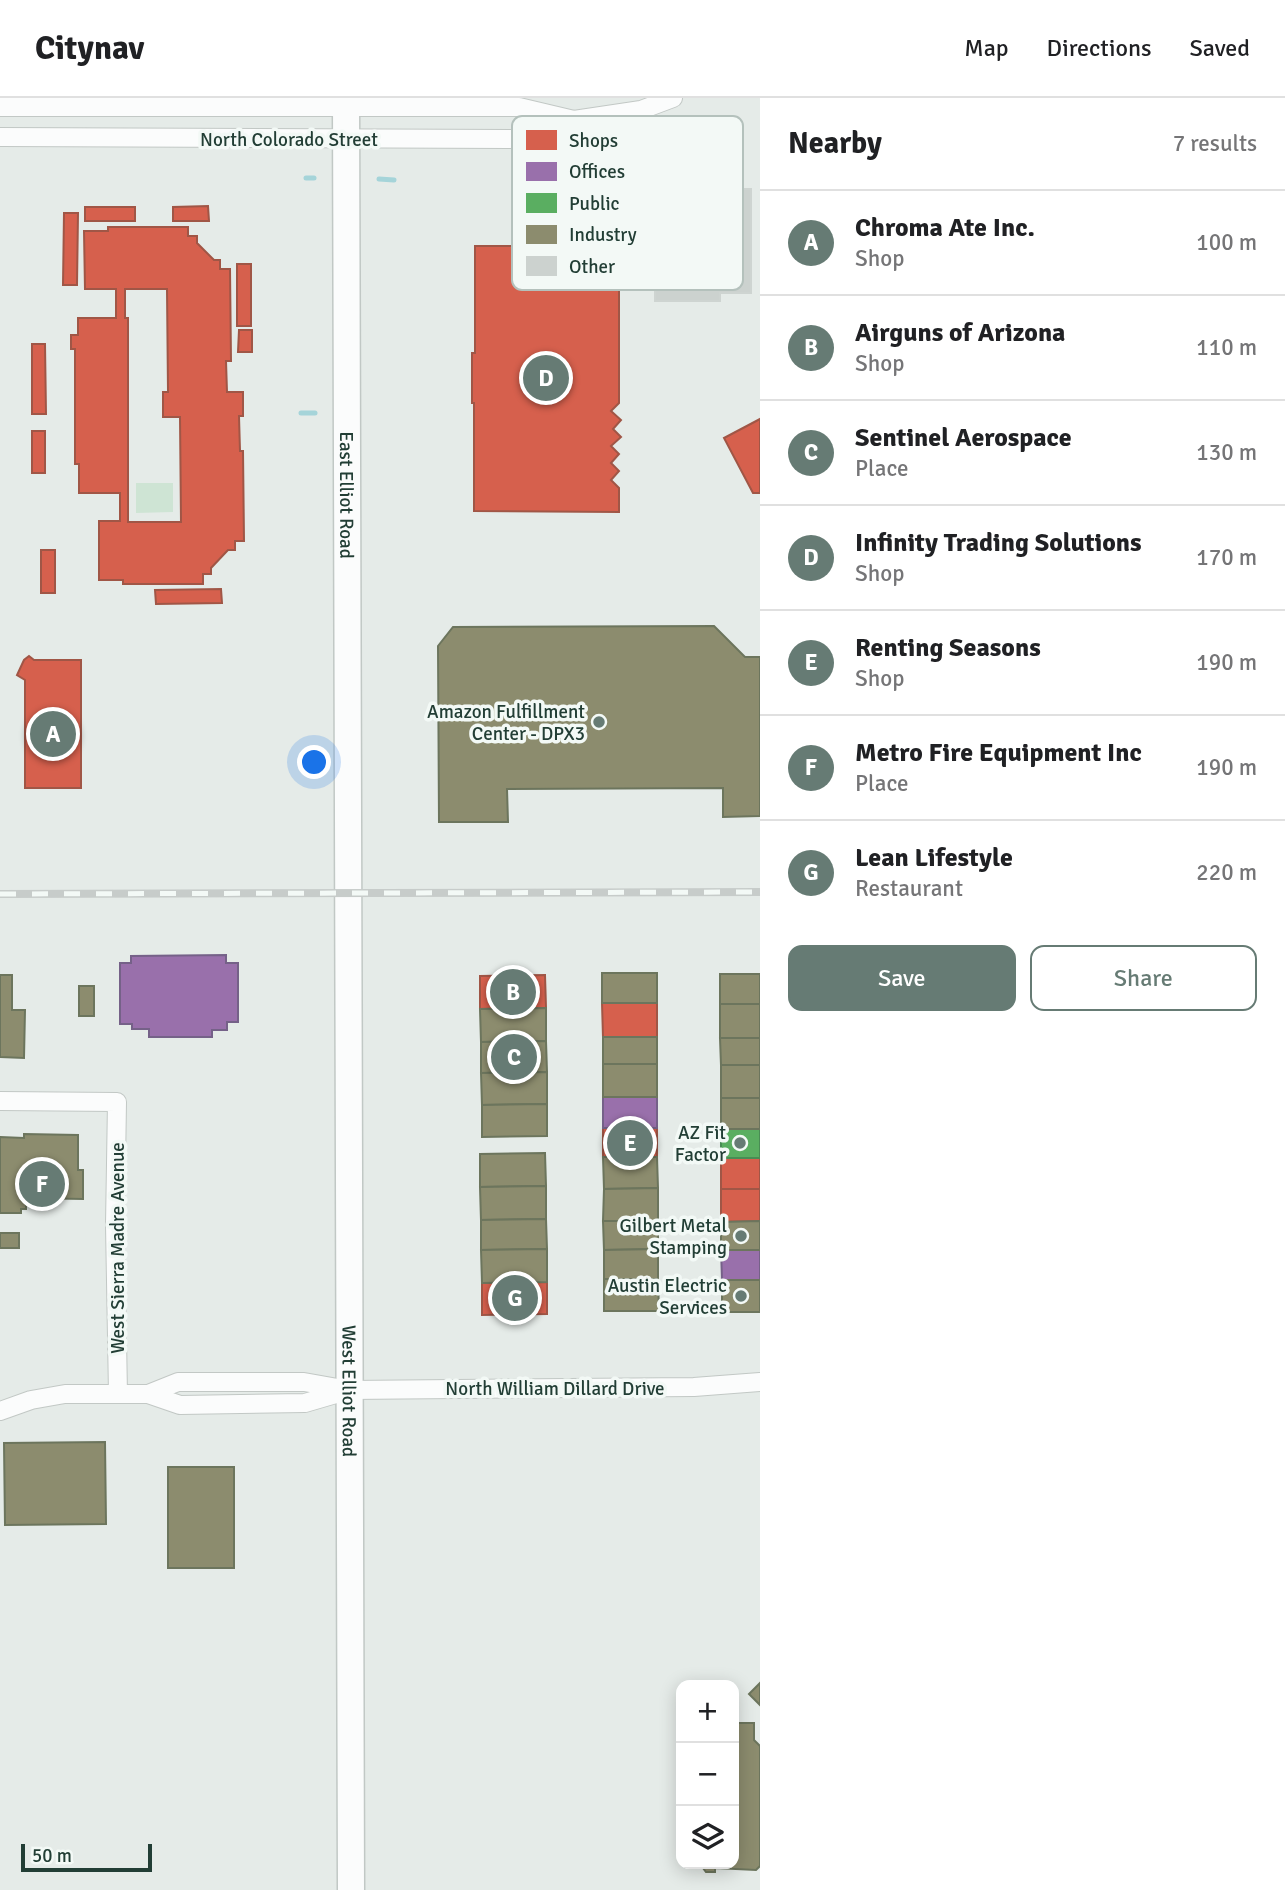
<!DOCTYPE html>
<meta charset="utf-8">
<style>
:root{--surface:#fff;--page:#f2f2f2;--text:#202124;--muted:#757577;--line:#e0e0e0;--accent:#667b74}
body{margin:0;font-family:Signika,sans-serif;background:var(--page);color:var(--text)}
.controls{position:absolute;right:21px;bottom:21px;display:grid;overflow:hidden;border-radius:14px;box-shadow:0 4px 18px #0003}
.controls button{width:63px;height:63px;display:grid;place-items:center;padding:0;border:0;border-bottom:2px solid var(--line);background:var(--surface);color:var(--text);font:35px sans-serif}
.scale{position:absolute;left:21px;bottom:18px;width:131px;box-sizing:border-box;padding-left:7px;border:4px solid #223e35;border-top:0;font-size:19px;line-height:24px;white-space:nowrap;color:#223e35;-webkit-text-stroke:5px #f3f9f6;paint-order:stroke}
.you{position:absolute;left:315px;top:665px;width:24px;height:24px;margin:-18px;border:5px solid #fff;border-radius:50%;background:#1a73e8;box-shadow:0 0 0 10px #1a73e833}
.badge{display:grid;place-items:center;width:46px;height:46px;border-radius:50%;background:var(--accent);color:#fff;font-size:23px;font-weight:700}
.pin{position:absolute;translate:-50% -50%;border:4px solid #fff;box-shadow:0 2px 7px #0006}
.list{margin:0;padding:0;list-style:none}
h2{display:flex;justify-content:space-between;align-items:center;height:91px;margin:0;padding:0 28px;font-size:30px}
h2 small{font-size:23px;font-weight:400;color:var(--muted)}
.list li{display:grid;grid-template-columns:46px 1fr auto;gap:21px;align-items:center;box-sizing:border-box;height:105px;padding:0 28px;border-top:2px solid var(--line)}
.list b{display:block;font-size:26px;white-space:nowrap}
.list p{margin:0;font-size:23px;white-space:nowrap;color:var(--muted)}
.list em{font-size:23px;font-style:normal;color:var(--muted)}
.actions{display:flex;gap:14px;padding:21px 28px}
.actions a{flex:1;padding:16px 0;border:2px solid var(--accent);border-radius:14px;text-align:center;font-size:24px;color:var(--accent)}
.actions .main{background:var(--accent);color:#fff}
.icon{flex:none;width:38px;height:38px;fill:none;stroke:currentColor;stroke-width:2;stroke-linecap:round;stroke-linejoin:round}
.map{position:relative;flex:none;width:760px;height:1792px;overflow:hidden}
header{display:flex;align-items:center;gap:42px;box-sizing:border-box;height:98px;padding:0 35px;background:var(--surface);border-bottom:2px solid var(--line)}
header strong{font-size:33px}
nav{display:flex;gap:38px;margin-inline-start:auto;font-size:24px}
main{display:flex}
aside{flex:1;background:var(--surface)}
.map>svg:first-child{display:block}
</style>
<header>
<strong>Citynav</strong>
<nav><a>Map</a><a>Directions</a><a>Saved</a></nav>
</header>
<main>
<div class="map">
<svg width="760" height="1792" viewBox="0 0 760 1792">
<rect width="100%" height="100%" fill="#e5ebe8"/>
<polygon fill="#cee4d4" points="136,385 173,385 173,414 136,415"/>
<g fill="#d6604d" stroke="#a05646" stroke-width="2" fill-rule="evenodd">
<polygon points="208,108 209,123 173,123 173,109"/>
<rect x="85" y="109" width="50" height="14"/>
<polygon points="64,115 78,115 77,187 63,187"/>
<path d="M108,129H188V138H197V145L214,162H220V171H230L231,263H226L227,294H243V318H239L240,353H243L244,443H235V452H228L211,470V476H203V486H123V482H99V423H120V395H79V366H75V251H71V237H78V220H116V191H85L84,133H108ZM125,191H167L168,294H163V319H180L181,424H128V220H125Z"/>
<polygon points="475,148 619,148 619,305 611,313 621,322 613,331 621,339 611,348 619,356 611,365 619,373 611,382 619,390 619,414 474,413 474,305 472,305 472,255 475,255"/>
<rect x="237" y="166" width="14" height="62"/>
<polygon points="239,232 252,232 252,254 238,254"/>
<polygon points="32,246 45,246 46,316 32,316"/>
<polygon points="760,321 760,395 753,395 724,340"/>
<rect x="32" y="333" width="13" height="42"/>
<rect x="41" y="452" width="14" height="43"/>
<polygon points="221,491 222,505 156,506 155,492"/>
<polygon points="29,558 34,562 81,562 81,690 25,690 25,582 17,577 24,562"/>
<polygon points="545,877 546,910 480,911 480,878"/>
<polygon points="602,905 657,905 657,939 603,939"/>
<rect x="603" y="1030" width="54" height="29"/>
<rect x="721" y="1060" width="39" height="31"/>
<polygon points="721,1091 760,1091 760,1123 721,1124"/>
<polygon points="547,1184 547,1216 482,1217 482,1185"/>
</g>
<g fill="#9970ab" stroke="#756188" stroke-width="2">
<polygon points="226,857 226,865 238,865 238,924 227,924 227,932 212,932 212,939 149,939 149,931 132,931 132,926 120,926 120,865 131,865 131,858"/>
<rect x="603" y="999" width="54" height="31"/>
<polygon points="721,1152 760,1152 760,1182 722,1182"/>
</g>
<rect fill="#5aae61" stroke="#498c54" stroke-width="2" x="721" y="1031" width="39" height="29"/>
<g fill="#8c8c6e" stroke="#6c755d" stroke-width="2">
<polygon points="714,528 745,559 760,559 760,718 723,719 723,690 507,691 508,724 439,724 438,548 453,529"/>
<rect x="602" y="875" width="55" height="30"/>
<rect x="720" y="876" width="40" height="30"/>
<polygon points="0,877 12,877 12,912 25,912 24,960 0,959"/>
<rect x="79" y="888" width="15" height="30"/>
<rect x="720" y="906" width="40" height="34"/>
<polygon points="546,910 546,943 481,944 480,911"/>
<rect x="603" y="939" width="54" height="27"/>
<polygon points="720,940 760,940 760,967 721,967"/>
<polygon points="546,943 547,974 481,975 481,944"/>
<rect x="603" y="966" width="54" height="33"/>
<rect x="721" y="967" width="39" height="33"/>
<polygon points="547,974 547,1006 482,1007 481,975"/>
<rect x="721" y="1000" width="39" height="31"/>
<polygon points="547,1006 547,1038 482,1039 482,1007"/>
<polygon points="24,1036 78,1037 78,1072 83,1072 83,1101 26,1100 26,1111 21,1111 21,1115 0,1115 0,1039 24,1040"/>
<polygon points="545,1055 546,1088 480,1089 480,1056"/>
<polygon points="603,1059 657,1059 658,1090 604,1091"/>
<polygon points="546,1088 546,1121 481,1122 480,1089"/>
<polygon points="658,1090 658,1123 603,1123 604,1091"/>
<polygon points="546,1121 547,1151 481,1152 481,1122"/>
<polygon points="603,1123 658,1123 658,1151 604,1152"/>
<polygon points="760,1123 760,1152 721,1152 721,1124"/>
<rect x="0" y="1135" width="19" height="15"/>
<polygon points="547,1151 547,1184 482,1185 481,1152"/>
<polygon points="658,1151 658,1181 604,1181 604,1152"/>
<polygon points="604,1181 658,1181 659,1213 604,1213"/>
<rect x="722" y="1182" width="38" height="32"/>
<polygon points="105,1344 106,1426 5,1427 4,1345"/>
<rect x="168" y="1369" width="66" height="101"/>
<polygon points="760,1585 760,1607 749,1596"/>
<polygon points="734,1625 754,1625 754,1642 760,1648 760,1768 756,1772 715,1770 715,1774 706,1774 700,1766 734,1766"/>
<polygon points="681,1672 681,1711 677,1693"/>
</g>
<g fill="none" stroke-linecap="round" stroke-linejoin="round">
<g stroke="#a5d4d9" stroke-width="5">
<polyline points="306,80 314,80"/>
<polyline points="379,81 394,82"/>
<polyline points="301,315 315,315"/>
</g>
</g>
<polygon fill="#ccd2cf" stroke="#ced4d1" stroke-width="2" points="709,91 751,91 751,195 720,195 720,203 655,203 655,103 677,103 677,97 709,97"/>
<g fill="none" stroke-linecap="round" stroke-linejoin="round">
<defs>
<g id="street">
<polyline points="0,9 519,9 574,22"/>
<polyline points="0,39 519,41 574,22 641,12 673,0"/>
<polyline points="0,1003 117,1004 115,1127 118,1296"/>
<polyline points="148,1296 178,1284 304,1284 349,1292 694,1289 760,1284"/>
<polyline points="0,1313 31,1302 65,1296 148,1296 180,1307 305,1305 346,1293"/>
</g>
<g id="secondary">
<path id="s1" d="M346,0L351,1792"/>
</g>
</defs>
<use href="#street" stroke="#c2c8c5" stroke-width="20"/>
<use href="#secondary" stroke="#c1c8c5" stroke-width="29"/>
<use href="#street" stroke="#fbfcfc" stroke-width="18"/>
<use href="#secondary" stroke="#fbfcfc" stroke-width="26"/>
<defs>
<polyline id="rail" points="0,796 760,794"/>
</defs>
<use href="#rail" stroke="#c7ccca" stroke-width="8"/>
<use href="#rail" stroke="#f3f9f6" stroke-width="5" stroke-dasharray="16" stroke-linecap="butt"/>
</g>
<g fill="#667b74" stroke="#f3f9f6" stroke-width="2.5">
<circle cx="599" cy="624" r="7"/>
<circle cx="740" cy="1045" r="7"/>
<circle cx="741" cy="1138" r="7"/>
<circle cx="741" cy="1198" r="7"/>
</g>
<g text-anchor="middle" stroke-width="7" stroke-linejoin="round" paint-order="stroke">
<g font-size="19" fill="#223e35" stroke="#f3f9f6">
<text x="289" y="48">North Colorado Street</text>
<text dy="7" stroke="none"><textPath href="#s1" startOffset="397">East Elliot Road</textPath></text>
<text transform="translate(117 1150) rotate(-90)" y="7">West Sierra Madre Avenue</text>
<text x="555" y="1297">North William Dillard Drive</text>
<text dy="7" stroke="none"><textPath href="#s1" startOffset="1293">West Elliot Road</textPath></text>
</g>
<g font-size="19" fill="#223e35" stroke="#f3f9f6" text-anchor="end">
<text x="585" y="620">Amazon Fulfillment<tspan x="585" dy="22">Center - DPX3</tspan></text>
<text x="726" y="1041">AZ Fit<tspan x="726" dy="22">Factor</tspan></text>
<text x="727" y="1134">Gilbert Metal<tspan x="727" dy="22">Stamping</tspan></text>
<text x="727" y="1194">Austin Electric<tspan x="727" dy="22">Services</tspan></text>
</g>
</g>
<rect x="512" y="18" width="231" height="174" rx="10" fill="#f3f9f6" stroke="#b4c1bc" stroke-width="2"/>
<rect x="526" y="32" width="31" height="20" fill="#d6604d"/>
<rect x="526" y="64" width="31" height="19" fill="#9970ab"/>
<rect x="526" y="95" width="31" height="20" fill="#5aae61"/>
<rect x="526" y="127" width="31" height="19" fill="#8c8c6e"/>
<rect x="526" y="158" width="31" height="20" fill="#ccd2cf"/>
<g font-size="19" fill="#223e35">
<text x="569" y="49">Shops</text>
<text x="569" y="80">Offices</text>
<text x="569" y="112">Public</text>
<text x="569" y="143">Industry</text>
<text x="569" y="175">Other</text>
</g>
</svg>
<div class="controls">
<button>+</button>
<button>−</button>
<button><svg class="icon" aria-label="layers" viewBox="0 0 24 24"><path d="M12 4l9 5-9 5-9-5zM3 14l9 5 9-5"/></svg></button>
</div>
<div class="scale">50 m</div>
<div class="you"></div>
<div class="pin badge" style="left:53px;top:636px">A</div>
<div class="pin badge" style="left:513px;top:894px">B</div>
<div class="pin badge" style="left:514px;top:959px">C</div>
<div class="pin badge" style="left:546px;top:280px">D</div>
<div class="pin badge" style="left:630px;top:1045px">E</div>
<div class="pin badge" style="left:42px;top:1086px">F</div>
<div class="pin badge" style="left:515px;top:1200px">G</div>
</div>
<aside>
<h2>Nearby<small>7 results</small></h2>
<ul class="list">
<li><span class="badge">A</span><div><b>Chroma Ate Inc.</b><p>Shop</p></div><em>100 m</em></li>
<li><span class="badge">B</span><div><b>Airguns of Arizona</b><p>Shop</p></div><em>110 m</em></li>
<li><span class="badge">C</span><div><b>Sentinel Aerospace</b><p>Place</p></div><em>130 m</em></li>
<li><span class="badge">D</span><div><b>Infinity Trading Solutions</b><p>Shop</p></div><em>170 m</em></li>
<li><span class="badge">E</span><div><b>Renting Seasons</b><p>Shop</p></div><em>190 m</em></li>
<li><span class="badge">F</span><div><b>Metro Fire Equipment Inc</b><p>Place</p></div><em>190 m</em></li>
<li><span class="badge">G</span><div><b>Lean Lifestyle</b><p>Restaurant</p></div><em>220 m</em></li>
</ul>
<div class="actions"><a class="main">Save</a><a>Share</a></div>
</aside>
</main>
